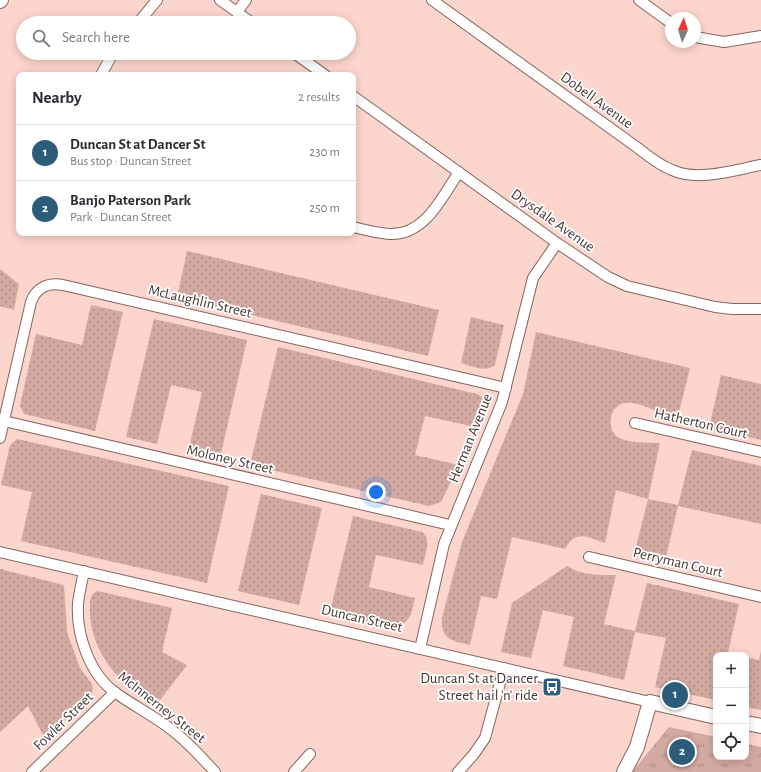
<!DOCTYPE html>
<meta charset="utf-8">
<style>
:root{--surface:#fff;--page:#f2f2f3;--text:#2b2b33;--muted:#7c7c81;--line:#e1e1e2;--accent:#2d5c7b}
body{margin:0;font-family:"Alegreya Sans",sans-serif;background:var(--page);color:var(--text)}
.controls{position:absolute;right:12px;bottom:12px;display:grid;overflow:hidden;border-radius:8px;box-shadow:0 2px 10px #0003}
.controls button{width:36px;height:36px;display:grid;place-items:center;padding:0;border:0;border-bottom:1px solid var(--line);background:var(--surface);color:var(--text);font:20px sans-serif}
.compass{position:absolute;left:665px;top:12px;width:36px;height:36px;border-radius:50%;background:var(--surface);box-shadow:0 2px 10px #0003;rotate:4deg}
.you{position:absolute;left:376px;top:492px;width:14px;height:14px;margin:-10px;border:3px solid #fff;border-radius:50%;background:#1a73e8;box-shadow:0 0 0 6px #1a73e833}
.badge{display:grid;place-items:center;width:26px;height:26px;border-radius:50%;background:var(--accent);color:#fff;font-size:13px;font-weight:700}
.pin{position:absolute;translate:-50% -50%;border:2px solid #fff;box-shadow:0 1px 4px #0006}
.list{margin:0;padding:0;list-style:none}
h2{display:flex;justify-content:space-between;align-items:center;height:52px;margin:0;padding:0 16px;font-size:17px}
h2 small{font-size:13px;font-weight:400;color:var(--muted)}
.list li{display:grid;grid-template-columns:26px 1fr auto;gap:12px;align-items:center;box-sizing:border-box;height:56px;padding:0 16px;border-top:1px solid var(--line)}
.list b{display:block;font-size:15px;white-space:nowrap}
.list p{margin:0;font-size:13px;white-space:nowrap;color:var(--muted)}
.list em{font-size:13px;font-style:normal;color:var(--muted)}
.icon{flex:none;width:22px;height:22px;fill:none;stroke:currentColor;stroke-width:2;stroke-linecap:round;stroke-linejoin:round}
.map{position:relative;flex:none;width:761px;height:772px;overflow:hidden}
.search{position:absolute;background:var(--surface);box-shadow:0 2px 10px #0003;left:16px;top:16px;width:340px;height:44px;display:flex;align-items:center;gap:10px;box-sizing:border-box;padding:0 14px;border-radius:22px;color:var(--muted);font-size:15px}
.panel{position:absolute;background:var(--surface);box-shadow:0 2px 10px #0003;left:16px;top:72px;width:340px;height:164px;border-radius:8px}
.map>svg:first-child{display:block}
</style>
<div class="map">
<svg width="761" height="772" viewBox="0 0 761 772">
<defs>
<pattern id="grass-dots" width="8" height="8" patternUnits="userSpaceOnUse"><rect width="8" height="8" fill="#d3aaa2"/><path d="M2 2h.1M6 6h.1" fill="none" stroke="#ad8b85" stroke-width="1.8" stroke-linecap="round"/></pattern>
<pattern id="park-tufts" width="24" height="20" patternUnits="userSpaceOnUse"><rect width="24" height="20" fill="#d3aaa2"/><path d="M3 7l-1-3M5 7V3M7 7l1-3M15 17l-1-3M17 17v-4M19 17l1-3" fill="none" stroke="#ad8b85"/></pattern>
</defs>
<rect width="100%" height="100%" fill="#fcd5cd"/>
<g fill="url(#grass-dots)">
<polygon points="187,251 439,310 428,356 177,298"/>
<polygon points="0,269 19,284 14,310 0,306"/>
<polygon points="91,305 123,312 95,431 24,414 20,406 21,401 36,334 82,345"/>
<path d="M471,317L504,325L495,365C486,373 472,366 461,363Z"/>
<polygon points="154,319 247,340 220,458 188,452 202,392 171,385 157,444 126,437"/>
<path d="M536,332L690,368L677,420C661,416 642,400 625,403C610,405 605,428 618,437C629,444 647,442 660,443L648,499L678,505L692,450L761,466V524L678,506L665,561L634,555L648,499L616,490L605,543C587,537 576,529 565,549L512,537L497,599L481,596L470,645C452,641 440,639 442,618L462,542L523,394Z"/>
<polygon points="278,347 477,394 482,397 484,406 475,427 425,416 415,455 459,465 441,502 429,506 250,465"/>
<polygon points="721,375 761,384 761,440 709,428"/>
<polygon points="17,439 229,486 207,583 21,541 32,492 1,485 10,445"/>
<polygon points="261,494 322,508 299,605 238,591"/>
<path d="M353,516L422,532C432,540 425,554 423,565L376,555L369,587L415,598C413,606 412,618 404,623C392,631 345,616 330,612Z"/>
<path d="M567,566C583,576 598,575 616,575L604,624L635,631L647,583L739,604L728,653L737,655H716V700L655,687L666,638L635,632L624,680L563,666L574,617L543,610L531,658L501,652L512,603Z"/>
<polygon points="0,569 64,585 67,632 80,668 92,684 93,689 90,698 45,739 28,706 0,732"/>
<path d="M98,591L172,608L162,652L187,665L157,704C146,697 133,691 124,682C103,664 88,633 90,605C90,599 91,593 98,591Z"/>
<polygon points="761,651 761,710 746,707 746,657 759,660"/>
</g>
<polygon fill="url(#park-tufts)" points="669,727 716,737 716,757 746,757 746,744 761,747 761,772 632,772"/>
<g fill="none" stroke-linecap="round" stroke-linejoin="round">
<defs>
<g id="street">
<polyline points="220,0 252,23"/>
<path d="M432,0L638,148C648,156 659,165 672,170C698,182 734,170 761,165"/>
<polyline points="639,0 671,23"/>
<polyline points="237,12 246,0"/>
<polyline points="138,23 157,0"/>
<polyline points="695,37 724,42 761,36"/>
<polyline points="294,53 325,75"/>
<polyline points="101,75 113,53"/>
<polyline points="353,96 557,243 608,277 627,286 715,307 732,309 761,309"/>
<path d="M353,227C365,230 377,233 389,234C425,236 442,197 459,172"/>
<polyline points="4,421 450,525"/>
<polyline points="635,423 761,452"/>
<path d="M0,438L31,302C36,288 48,282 63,285L506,388"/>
<polyline points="0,552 650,702"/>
<polyline points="589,557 761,597"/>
<path d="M84,571C82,582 79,593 78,604C76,635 90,675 116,693C134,706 154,716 172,730C188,742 201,757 215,772"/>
<polyline points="420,649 444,544 502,402 533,278 557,243"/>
<polyline points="32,772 115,692"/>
<polyline points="294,772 310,754"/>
<polyline points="458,772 474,754 485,738 504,668"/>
</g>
<g id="secondary">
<polyline points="0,1 1,0"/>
<polyline points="746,723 761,726"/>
<polyline points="624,772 637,747 650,702 716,717"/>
</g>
</defs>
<use href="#street" stroke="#87655f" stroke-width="12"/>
<use href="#secondary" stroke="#87655f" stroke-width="16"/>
<use href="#street" stroke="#fff" stroke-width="10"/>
<use href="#secondary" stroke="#fff" stroke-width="14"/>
</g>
<defs>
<symbol id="bus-square" viewBox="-11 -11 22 22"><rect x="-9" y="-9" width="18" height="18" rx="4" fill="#2d5c7b" stroke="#fff"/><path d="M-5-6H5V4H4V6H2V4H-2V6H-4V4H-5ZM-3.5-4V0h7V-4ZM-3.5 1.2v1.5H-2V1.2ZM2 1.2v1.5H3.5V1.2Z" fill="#fff"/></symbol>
</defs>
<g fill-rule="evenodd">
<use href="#bus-square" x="541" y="676" width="22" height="22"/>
</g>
<g text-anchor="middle" stroke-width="3.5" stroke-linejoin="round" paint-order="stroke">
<g font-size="15" fill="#473734" stroke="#fff">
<text transform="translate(597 100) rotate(36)" y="5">Dobell Avenue</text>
<text transform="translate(553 220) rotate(35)" y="5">Drysdale Avenue</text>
<text transform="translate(200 301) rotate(13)" y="5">McLaughlin Street</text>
<text transform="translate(701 423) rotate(13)" y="5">Hatherton Court</text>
<text transform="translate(470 438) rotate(-68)" y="5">Herman Avenue</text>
<text transform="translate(230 459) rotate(13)" y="5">Moloney Street</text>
<text transform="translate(678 562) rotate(13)" y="5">Perryman Court</text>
<text transform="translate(362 618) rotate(13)" y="5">Duncan Street</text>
<text transform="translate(162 707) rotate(38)" y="5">McInnerney Street</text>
<text transform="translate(63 721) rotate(-44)" y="5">Fowler Street</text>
</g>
<g font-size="15" fill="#473734" stroke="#fff" text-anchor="end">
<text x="538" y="683">Duncan St at Dancer<tspan x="538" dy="17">Street hail 'n' ride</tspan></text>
</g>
</g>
</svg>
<div class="controls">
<button>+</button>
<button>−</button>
<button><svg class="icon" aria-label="locate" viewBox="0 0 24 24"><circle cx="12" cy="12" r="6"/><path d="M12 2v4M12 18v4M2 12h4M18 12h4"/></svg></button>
</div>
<svg class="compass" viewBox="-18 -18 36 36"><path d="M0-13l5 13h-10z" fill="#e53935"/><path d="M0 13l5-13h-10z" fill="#7c7c81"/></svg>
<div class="you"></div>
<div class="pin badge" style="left:675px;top:695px">1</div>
<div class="pin badge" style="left:682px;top:752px">2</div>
<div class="search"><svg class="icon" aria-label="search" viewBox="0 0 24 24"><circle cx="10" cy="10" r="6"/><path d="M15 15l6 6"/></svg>Search here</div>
<section class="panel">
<h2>Nearby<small>2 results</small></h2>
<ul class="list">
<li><span class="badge">1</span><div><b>Duncan St at Dancer St</b><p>Bus stop · Duncan Street</p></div><em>230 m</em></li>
<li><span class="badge">2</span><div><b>Banjo Paterson Park</b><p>Park · Duncan Street</p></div><em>250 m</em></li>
</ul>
</section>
</div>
